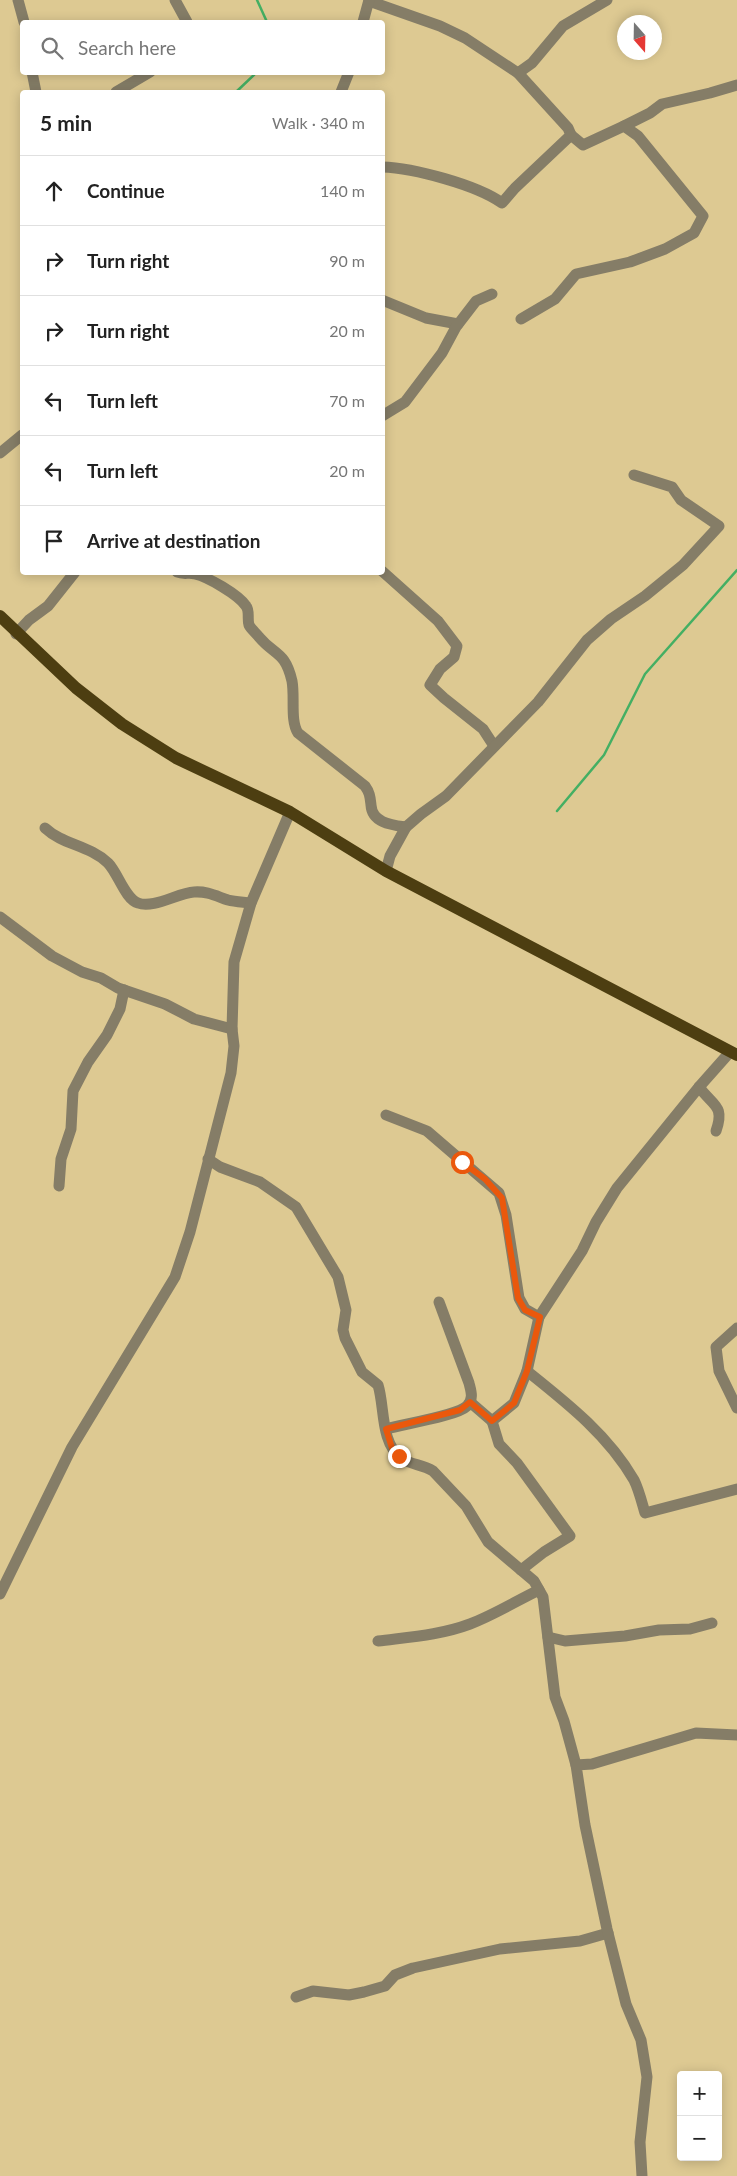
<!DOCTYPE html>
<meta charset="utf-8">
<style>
:root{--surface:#fff;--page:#f2f2f2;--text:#222;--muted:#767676;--line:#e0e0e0}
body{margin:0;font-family:Lato,sans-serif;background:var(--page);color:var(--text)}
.controls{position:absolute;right:15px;bottom:15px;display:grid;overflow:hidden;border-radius:5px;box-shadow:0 2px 12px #0003}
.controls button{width:45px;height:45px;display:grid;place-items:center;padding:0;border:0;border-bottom:1px solid var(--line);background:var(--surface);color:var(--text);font:25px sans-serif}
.compass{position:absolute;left:617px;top:15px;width:45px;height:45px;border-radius:50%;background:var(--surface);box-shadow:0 2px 12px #0003;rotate:160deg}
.stop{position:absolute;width:15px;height:15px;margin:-11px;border:4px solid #ea580c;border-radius:50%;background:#fff}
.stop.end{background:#ea580c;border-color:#fff;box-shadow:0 1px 5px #0008}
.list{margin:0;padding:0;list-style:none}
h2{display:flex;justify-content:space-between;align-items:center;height:65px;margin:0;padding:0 20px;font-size:21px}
h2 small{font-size:16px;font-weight:400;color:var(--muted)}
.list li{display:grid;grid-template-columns:32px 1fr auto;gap:15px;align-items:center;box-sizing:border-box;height:70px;padding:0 20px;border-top:1px solid var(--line)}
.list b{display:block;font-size:19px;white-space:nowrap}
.list em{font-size:16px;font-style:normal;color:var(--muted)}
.icon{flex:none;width:28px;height:28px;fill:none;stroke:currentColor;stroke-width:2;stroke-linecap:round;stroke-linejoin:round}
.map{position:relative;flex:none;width:737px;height:2176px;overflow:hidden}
.search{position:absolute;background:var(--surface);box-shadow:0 2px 12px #0003;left:20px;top:20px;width:365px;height:55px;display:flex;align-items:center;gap:12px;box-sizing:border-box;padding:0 18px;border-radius:5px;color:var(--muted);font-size:19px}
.panel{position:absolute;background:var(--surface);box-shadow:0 2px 12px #0003;left:20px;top:90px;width:365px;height:485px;border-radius:5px}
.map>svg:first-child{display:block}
</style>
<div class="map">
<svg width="737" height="2176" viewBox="0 0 737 2176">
<rect width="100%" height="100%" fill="#ddc992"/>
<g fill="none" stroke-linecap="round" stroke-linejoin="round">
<g stroke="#44af63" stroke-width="2.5">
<polyline points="257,0 267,22"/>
<polyline points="236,92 257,72"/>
<polyline points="557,811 604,755 645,674 737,570"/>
</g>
<g stroke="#857d67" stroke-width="11">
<polyline points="18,0 24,22"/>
<polyline points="175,0 187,22"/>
<polyline points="369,1 440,26 465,38 518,73 532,63 563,26 607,0"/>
<polyline points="363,22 369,0"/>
<polyline points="32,72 36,92"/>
<polyline points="116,92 150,72"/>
<polyline points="341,92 349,72"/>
<polyline points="624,126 650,113 662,104 710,93 737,85"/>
<path d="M382,167C414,168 477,185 502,203L515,188L571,135L568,128L518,73"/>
<polyline points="382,300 426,318 458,324"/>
<polyline points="521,319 555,299 576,274 630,262 665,249 694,233 703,216 638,136 624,126 583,145 571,135"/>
<polyline points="382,416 405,402 442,353 456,327 476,301 492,294"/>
<polyline points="0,453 22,435"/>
<polyline points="382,571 438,621 457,646 454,657 440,669 430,685 444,698 483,729 494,746"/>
<path d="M177,572C184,575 189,572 195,574C208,577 239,595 246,606C250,611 247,619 249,625C251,629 256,633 259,637C275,656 285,651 292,681C295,697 290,721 298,733L365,786C370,793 370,797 371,805C372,823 392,825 406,827"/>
<polyline points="16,634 29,620 48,606 75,572"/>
<path d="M45,828C63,845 89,845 108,863C118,873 125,899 138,903C153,909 178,893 194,892C207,891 216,896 228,900C235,902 243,902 251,903"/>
<polyline points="386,871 390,856 406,827 421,814 446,796 538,702 587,640 611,619 645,596 683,565 719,526 681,500 672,487 634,475"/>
<polyline points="0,917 52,956 82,972 101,978 118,988 165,1004 194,1019 232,1029"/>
<path d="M699,1087C713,1106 725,1105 716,1131"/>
<polyline points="386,1115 427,1131 499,1193 506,1215 519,1298 525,1309 539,1317 582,1251 596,1222 617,1188 699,1087 730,1052"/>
<path d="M208,1159L220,1167L260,1182L296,1207L338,1277L346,1310L343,1330L345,1338L362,1372L378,1385C385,1407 380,1442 401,1458C410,1465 423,1464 433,1471L466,1506L488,1542L521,1570"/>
<polyline points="59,1186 61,1159 71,1129 73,1091 88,1062 107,1035 120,1009 124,990"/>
<polyline points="539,1317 527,1371 514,1403 492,1421 499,1444 517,1463 570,1536 544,1552 521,1570 534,1581 543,1597 555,1697 564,1721 576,1765"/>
<polyline points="737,1328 716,1347 719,1371 737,1408"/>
<path d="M527,1371C567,1403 608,1435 634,1480C639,1490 642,1503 645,1513L737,1489"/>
<polyline points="470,1402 492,1421"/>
<path d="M386,1429C403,1424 457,1416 467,1406C474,1399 471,1391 469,1383L439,1302"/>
<polyline points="0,1594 72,1447 175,1277 190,1232 231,1073 234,1046 232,1029 234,962 251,903 290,812"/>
<polyline points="548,1637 565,1641 625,1636 659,1630 690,1629 712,1623"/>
<path d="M378,1641C409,1637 441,1635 470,1624C494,1615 516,1601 539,1590"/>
<polyline points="296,1997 313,1991 349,1995 364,1992 385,1986 395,1975 413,1968 500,1949 580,1941 608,1933"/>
<polyline points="642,2176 640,2142 647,2077 641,2040 626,2004 607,1929 585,1825 576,1765 592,1764 696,1733 737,1735"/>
</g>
<polyline stroke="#4d3e11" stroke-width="12" points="0,616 76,688 122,724 176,758 290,812 386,871 737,1055"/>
</g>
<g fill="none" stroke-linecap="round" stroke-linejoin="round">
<polyline stroke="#ea580c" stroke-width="6" points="399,1456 392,1448 386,1429 460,1410 470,1402 492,1421 514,1403 527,1371 540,1317 525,1310 518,1298 502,1198 485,1179 462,1162"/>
</g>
</svg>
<div class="controls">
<button>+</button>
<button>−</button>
</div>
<svg class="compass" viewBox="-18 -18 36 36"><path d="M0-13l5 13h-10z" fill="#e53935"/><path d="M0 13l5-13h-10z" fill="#767676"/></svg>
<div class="stop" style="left:462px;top:1162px"></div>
<div class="stop end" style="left:399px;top:1456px"></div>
<div class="search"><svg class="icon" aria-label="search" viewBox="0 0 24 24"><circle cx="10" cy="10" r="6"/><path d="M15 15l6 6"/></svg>Search here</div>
<section class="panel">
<h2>5 min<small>Walk · 340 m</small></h2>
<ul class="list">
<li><svg class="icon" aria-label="ahead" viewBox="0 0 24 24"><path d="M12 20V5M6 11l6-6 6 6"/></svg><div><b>Continue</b></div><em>140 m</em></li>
<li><svg class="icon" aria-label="right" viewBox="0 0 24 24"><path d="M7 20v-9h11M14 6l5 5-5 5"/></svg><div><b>Turn right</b></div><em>90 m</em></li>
<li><svg class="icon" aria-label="right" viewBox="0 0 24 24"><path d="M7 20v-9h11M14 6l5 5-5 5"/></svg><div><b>Turn right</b></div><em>20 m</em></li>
<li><svg class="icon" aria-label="left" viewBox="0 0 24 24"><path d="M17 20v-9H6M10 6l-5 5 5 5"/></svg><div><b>Turn left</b></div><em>70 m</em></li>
<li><svg class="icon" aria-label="left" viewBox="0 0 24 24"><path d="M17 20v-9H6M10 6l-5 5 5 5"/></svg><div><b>Turn left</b></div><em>20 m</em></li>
<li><svg class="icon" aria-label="arrive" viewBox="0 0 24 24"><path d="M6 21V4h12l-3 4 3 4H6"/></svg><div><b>Arrive at destination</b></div></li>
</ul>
</section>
</div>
